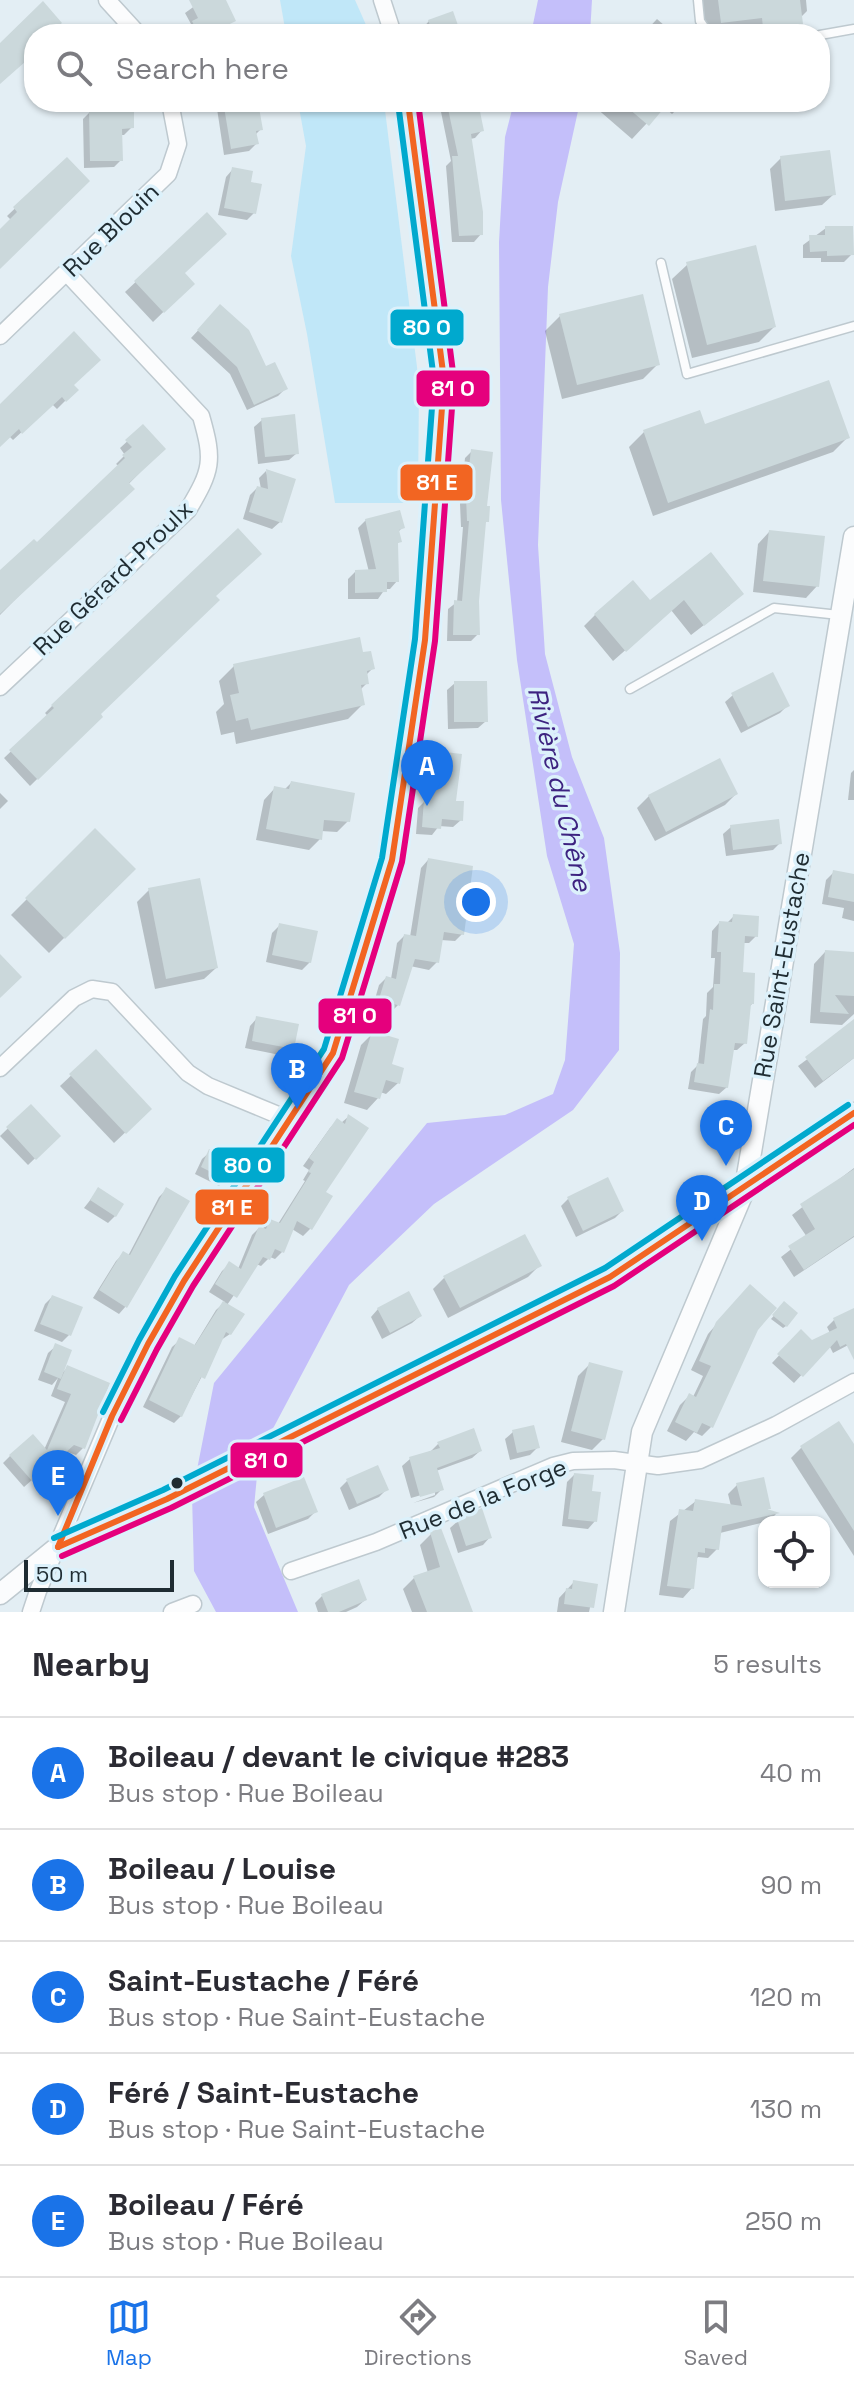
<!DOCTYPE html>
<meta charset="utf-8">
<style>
:root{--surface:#fff;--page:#f7f7f7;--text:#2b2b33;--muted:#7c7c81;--line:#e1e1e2;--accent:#1a73e8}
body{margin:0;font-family:"Space Grotesk",sans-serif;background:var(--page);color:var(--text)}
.controls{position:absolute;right:24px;bottom:24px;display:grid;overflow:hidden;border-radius:16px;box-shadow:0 2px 6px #0004}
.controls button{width:72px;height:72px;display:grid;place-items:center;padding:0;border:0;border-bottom:2px solid var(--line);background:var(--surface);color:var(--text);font:40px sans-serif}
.scale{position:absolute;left:24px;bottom:20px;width:150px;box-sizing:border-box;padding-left:8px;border:4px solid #1f2c32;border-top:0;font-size:22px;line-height:28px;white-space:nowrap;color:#1f2c32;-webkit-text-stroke:6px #dcf1fb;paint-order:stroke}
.you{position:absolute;left:476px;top:902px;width:28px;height:28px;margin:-20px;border:6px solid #fff;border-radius:50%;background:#1a73e8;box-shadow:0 0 0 12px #1a73e833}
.badge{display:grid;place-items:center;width:52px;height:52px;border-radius:50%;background:var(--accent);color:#fff;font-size:26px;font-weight:700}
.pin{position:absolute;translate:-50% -66px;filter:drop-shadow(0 2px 4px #0008)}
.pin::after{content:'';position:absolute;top:42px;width:28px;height:24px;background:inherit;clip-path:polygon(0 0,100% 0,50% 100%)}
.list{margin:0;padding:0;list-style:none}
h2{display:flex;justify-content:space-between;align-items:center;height:104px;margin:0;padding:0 32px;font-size:34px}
h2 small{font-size:26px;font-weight:400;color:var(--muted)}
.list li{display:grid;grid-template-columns:52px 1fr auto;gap:24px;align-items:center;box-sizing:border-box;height:112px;padding:0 32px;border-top:2px solid var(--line)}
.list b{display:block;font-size:30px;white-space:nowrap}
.list p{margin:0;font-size:26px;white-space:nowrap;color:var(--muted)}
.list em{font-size:26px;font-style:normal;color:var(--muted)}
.icon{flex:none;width:44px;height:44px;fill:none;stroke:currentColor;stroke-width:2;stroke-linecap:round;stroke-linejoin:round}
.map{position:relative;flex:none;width:854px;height:1612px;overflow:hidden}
.search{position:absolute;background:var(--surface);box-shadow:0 2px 6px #0004;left:24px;right:24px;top:24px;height:88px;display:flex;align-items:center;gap:20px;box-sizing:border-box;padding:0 28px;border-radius:32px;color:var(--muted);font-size:30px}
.sheet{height:664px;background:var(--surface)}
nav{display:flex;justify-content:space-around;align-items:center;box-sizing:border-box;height:112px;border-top:2px solid var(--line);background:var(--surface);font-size:22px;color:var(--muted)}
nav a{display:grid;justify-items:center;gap:4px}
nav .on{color:var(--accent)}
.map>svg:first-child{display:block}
</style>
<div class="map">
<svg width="854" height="1612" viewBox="0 0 854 1612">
<rect width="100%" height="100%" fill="#e3eef4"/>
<g fill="#c0e7f8">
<polygon points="280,0 355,0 370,34 286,34"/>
<polygon points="298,102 384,102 419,383 418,503 335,503 307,334 291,256 306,146"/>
</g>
<g fill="#c4bffa">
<polygon points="538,0 592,0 590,34 531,34"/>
<polygon points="514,102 580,102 558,202 548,287 538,545 545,654 572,757 604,838 620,953 619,1050 573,1110 434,1204 349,1285 259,1455 254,1507 298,1612 216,1612 194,1571 192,1495 214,1383 427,1123 505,1115 553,1094 565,1060 574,944 547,856 517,660 501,500 499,242 505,137"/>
</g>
<g fill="#0003">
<polygon points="203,0 224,0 233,20 229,24 232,34 187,34 185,30 191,24 185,13"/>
<polygon points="702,0 806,0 807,11 800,18 801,23 790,34 706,34"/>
<polygon points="657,19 674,34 643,34"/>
<polygon points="429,21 459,34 423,34 422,29"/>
<polygon points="216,102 255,102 261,129 255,135 257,143 249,151 224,155"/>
<polygon points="439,102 476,102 482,130 475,138 470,139 481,234 474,242 452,242 446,166 451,161"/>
<polygon points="599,102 684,102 672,114 663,106 632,139 595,107"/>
<polygon points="90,112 132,127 124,135 121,135 121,160 114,167 84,168 83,119"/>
<polygon points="781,158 834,194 822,205 775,211 770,169"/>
<polygon points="67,159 0,267 0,231 11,220 7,216"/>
<polygon points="233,169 248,184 254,213 247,220 218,215 226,177"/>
<polygon points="207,215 182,274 192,284 153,322 125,292"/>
<polygon points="826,228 852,254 844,262 821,262 821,258 803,258 803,245"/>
<polygon points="688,264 774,327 759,342 692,358 672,279"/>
<polygon points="220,307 265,369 285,389 278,396 247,410 230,374 191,338"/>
<polygon points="560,316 658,364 643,379 562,399 545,331"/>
<polygon points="72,386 76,390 57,409 52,404 13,440 9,436 0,445 0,408"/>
<polygon points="699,412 704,426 848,437 833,452 653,516 629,447 644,432"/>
<polygon points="262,420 297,453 289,460 258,464 254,427"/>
<polygon points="143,427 163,449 0,615 0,579 119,466 116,464 125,455 120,448"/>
<polygon points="472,451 487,521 484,524 477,601 478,634 471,641 447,641 448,609 457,602 463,527 461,527 460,504 465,458"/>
<polygon points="266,471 280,522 272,529 243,519 250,495 257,488 261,489 259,478"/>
<polygon points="366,520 402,528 398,532 400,541 396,545 397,581 390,589 385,589 378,599 348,599 348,579 355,572 369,572 358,528"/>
<polygon points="769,532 817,586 806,598 753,592 758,544"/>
<polygon points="710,555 730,605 691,635 671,610 613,661 584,626 595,615 650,603"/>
<polygon points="213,596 98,714 100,717 30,786 4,758 48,716 45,713 52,706"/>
<polygon points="362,655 373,668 366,675 367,683 360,690 363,704 348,719 236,744 234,732 221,735 216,712 224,704 219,681 234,666"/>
<polygon points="455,683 486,721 478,728 448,729 447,690"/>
<polygon points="733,695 787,706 780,713 741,733 725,702"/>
<polygon points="437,753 461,820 453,827 439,826 432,835 416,834 418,808 425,801 429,760"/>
<polygon points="854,770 854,800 848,800 851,773"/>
<polygon points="291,783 348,821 337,832 321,831 320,839 309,850 256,840 264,800 275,788 284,790"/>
<polygon points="0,793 8,801 0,809"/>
<polygon points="736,794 725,805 655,841 637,808 649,796"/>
<polygon points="731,827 780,843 773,850 726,856 723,834"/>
<polygon points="95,831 133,869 49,953 11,915"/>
<polygon points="428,860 462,934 455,941 441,940 437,962 429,970 410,966 398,1005 391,1012 373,1006 379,985 386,978 391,979 397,943 404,936 410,937 421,868"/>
<polygon points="834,872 854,898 854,921 842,918 844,908 822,904 826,880"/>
<polygon points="149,890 216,968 204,979 155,989 137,902"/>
<polygon points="734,916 756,936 749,943 742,943 741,974 752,1004 749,1007 745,1043 737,1050 732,1050 727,1087 719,1094 688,1089 691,1072 698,1065 703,1019 706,1016 707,993 713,987 715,958 711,958 712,931 719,923 726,924"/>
<polygon points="280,925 310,962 302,970 266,962 272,933"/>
<polygon points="825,952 854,973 854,1014 842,1025 810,1023 814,964"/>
<polygon points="257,1018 292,1048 285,1056 245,1048 250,1026"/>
<polygon points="854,1025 854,1058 815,1088 798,1066"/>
<polygon points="372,1034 398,1083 386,1094 380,1092 378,1098 367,1110 344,1103 361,1045"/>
<polygon points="96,1052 150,1109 114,1143 60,1086"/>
<polygon points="30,1107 58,1136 28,1165 0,1136"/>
<polygon points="348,1117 310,1229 303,1236 292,1229 282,1252 275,1259 270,1257 261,1266 256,1264 227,1305 230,1334 221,1340 181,1416 174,1423 143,1407 172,1347 180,1340 194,1346 216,1310 225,1302 209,1292 222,1271 230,1264 238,1269 252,1235 259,1228 262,1229 271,1221 278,1224 305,1181 303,1180 309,1170 303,1166 330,1128 337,1121 341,1123"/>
<polygon points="210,1152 226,1179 219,1186 195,1174 202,1159"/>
<polygon points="854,1168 854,1237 794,1277 781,1257 807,1237 792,1215"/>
<polygon points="98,1190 115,1216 108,1223 84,1208"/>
<polygon points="166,1190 126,1306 119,1314 93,1298 116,1261 123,1254 128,1256 159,1197"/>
<polygon points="568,1199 622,1211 615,1218 576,1237 561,1206"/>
<polygon points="539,1266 528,1277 448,1318 433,1289 444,1278"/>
<polygon points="741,1296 756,1329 711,1427 702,1436 694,1432 686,1441 667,1431 680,1405 689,1396 693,1397 703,1376 691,1370 708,1334"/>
<polygon points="52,1297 69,1335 62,1342 34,1331 45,1304"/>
<polygon points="784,1304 786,1326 783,1328 771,1319"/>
<polygon points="378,1309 420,1316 412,1323 382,1339 371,1317"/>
<polygon points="854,1310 854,1342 833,1353 829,1345 794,1383 772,1363 801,1332 812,1342 830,1333 827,1327 834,1320"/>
<polygon points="56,1346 60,1375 67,1368 83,1448 76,1455 65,1451 24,1487 3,1463 10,1456 44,1450 65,1402 51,1396 58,1378 52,1385 38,1380 48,1353"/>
<polygon points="590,1364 603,1439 592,1450 561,1442 578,1376"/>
<polygon points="839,1423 854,1448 854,1556 791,1458 801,1448"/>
<polygon points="513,1432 538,1447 530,1455 510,1460 505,1439"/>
<polygon points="438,1444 480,1451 472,1458 436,1471 441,1490 434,1497 413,1503 435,1495 435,1491 411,1498 402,1466 410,1459 431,1451"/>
<polygon points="574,1475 590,1493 595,1521 588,1529 562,1526 567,1482"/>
<polygon points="347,1481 386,1490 379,1497 349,1510 340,1488"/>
<polygon points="737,1485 769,1508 766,1511 776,1514 769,1521 720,1533 717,1549 708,1558 698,1557 695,1560 692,1588 683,1598 659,1595 670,1521 696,1501 731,1506 728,1494"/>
<polygon points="264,1495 315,1512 308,1519 268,1534 256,1502"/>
<polygon points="458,1521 490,1537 483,1545 458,1553 450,1528"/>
<polygon points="431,1534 471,1612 412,1612 403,1589 414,1578 428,1573 420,1545"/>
<polygon points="574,1582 595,1585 589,1612 557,1612 559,1598"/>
<polygon points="322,1596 365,1600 357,1607 346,1612 318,1612 315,1603"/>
</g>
<g fill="#cbd8db">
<polygon points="189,0 226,0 236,21 209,34 198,34 192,21 198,18"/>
<polygon points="718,0 800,0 803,24 763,28 762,18 721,23"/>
<polygon points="43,1 62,23 48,34 34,34 34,54 0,84 0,43"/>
<polygon points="453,11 461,34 433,34 428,20"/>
<polygon points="258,102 263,130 256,131 259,144 231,149 224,107"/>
<polygon points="458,102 478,102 484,131 471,134 483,212 483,235 459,236 452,156 458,156 447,104"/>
<polygon points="621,102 669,102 649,126"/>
<polygon points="134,109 134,128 122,129 123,161 90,161 89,110"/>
<polygon points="830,150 836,195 785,201 780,156"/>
<polygon points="67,157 90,181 0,269 0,229 17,212 13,207"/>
<polygon points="232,167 253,171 251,182 262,184 256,214 224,208"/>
<polygon points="207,212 227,234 185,273 195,284 164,313 134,281"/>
<polygon points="825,226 853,226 854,255 827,256 827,251 810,252 809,235 825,235"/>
<polygon points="756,245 776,327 707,345 686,262"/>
<polygon points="643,294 660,365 577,385 559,314"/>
<polygon points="220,304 249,330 266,366 275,362 288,389 254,405 237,367 197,330"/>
<polygon points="74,331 101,360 74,385 79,390 66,402 62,397 22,434 19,429 0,447 0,404"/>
<polygon points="829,380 850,438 668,503 643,430 700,410 705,424"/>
<polygon points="295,414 299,454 265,457 261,418"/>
<polygon points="143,424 166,449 129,483 135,489 0,614 0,570 34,539 37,542 125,458 122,455 132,447 125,440"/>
<polygon points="471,449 493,452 487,506 490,506 489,522 486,522 479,601 480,635 453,635 454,600 462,601 469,521 467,521 466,496"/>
<polygon points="266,469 296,479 282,523 249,512 257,486 268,489"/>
<polygon points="400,510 405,528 399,530 402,542 398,543 399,582 387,582 387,592 355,593 355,570 376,569 365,519"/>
<polygon points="238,528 262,554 216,596 220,600 101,714 103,717 38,780 9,750 54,708 51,705"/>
<polygon points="769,530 825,536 819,587 763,581"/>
<polygon points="711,552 744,594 704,626 684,600 626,652 594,614 633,580 650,600"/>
<polygon points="360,637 363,652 371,651 375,669 367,671 369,684 361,685 365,705 251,730 248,718 236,721 230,695 239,693 233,664"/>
<polygon points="773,672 790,706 748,727 731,693"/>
<polygon points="454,681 487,681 488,722 454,722"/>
<polygon points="436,751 462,754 456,801 464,801 463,821 442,819 441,829 422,827 424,799 430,799"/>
<polygon points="720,758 738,794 666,832 648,795"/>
<polygon points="291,781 355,793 350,822 324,820 322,840 266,829 274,786 289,789"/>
<polygon points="779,819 782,844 733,850 730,825"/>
<polygon points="95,828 136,869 65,939 25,898"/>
<polygon points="428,858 473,866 464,935 444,932 439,963 415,959 400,1006 379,999 386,976 396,979 404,934 416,936"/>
<polygon points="833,870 854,874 854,902 828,897"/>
<polygon points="200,878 218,968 166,979 148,888"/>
<polygon points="733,914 759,916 758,937 745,936 743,972 755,973 754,1004 751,1004 747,1044 735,1043 728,1088 694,1082 697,1063 704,1064 710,1009 713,1010 714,984 720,984 721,952 717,952 719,921 732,922"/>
<polygon points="279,923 318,931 311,963 272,955"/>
<polygon points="825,950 854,952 854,996 835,995 849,1014 820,1012"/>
<polygon points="0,954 22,977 0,998"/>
<polygon points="256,1016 299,1024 294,1049 252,1041"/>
<polygon points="854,1019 854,1058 823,1081 805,1057"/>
<polygon points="372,1031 399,1039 392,1064 404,1068 400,1084 386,1080 380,1099 354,1092"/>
<polygon points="96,1049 152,1109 126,1134 69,1074"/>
<polygon points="31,1104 61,1136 36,1160 6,1127"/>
<polygon points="348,1114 369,1128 326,1192 333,1196 312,1230 297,1221 284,1253 275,1249 270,1260 263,1257 237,1298 215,1284 229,1261 241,1269 259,1226 266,1229 270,1219 280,1223 311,1173 308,1172 314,1162 309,1158 337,1118 345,1124"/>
<polygon points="209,1149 236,1163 227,1180 201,1167"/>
<polygon points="854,1169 854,1236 804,1270 788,1246 815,1229 800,1204"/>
<polygon points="608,1177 624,1211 583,1231 567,1197"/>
<polygon points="98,1187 124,1204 116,1217 90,1200"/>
<polygon points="166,1187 190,1201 127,1308 99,1290 123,1251 130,1255"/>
<polygon points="525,1234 542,1266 460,1308 443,1276"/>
<polygon points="750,1284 777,1308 758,1330 713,1428 702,1423 697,1433 675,1422 689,1393 696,1397 711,1366 699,1361 716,1322"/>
<polygon points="409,1291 422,1316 390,1333 377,1308"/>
<polygon points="52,1295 83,1307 71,1336 40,1324"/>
<polygon points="223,1301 245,1314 231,1335 226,1332 205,1379 201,1377 182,1417 149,1400 179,1337 195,1345"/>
<polygon points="784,1301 798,1313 787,1327 772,1315"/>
<polygon points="854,1308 854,1360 846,1344 840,1347 837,1340 803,1377 777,1354 801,1329 812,1340 837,1328 833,1318"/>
<polygon points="55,1343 72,1350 61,1379 44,1372"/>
<polygon points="589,1362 623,1371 605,1440 571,1431"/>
<polygon points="67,1365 110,1383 85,1449 74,1445 33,1482 9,1455 33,1434 47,1450 71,1394 57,1389"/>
<polygon points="839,1421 854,1444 854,1531 800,1446"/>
<polygon points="534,1425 540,1448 517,1453 512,1430"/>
<polygon points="474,1428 482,1451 437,1468 444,1490 420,1497 409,1457 440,1448 437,1442"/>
<polygon points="378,1465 389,1490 357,1504 346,1479"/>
<polygon points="574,1473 594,1475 592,1491 601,1492 597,1522 568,1519"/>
<polygon points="304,1477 318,1512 276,1528 263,1493"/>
<polygon points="764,1477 771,1509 767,1509 780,1513 722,1526 719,1550 705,1548 705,1553 698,1552 694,1589 667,1586 679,1509 693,1511 695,1499 742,1506 736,1483"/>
<polygon points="482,1508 492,1538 466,1546 457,1519"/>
<polygon points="441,1528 473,1612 427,1612 413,1576 440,1567 430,1532"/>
<polygon points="359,1579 367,1600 339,1612 328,1612 321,1594"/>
<polygon points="573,1580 598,1584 594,1608 564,1604 566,1588 572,1589"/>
</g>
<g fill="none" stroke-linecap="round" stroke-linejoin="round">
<defs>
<g id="service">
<polyline points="698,0 700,21 709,34"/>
<polyline points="820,35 854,29"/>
<polyline points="661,263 687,374 854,326"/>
<polyline points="630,689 774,608 839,615"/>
</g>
<g id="minor">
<polyline points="107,0 138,34"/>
<polyline points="382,0 393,34"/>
<polyline points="0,336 168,174 178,144 170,102"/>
<path d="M0,687L188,510C212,470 214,461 201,416L67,273"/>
<polyline points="0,1068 74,998 92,989 112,992 188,1073 208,1086 290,1120"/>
<polyline points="291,1571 376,1542 553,1466 573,1461 614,1460 658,1466 700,1460 776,1425 854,1382"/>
<polyline points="31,1612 38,1591 112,1416 148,1344 184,1281 333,1053 392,860 425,640 444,380 408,102"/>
<polyline points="172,1612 193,1604"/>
</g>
<g id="tertiary">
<polyline points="0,1594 58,1547 167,1499 610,1277 854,1113"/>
<polyline points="614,1612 642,1432 745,1188 854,537"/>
</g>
</defs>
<use href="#service" stroke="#bec9cf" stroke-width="11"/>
<use href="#minor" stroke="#bec9cf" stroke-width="19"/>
<use href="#tertiary" stroke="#bec9cf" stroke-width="23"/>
<use href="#service" stroke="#fbfcfd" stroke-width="8"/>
<use href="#minor" stroke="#fbfcfd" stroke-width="16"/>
<use href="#tertiary" stroke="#fbfcfd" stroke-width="20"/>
<defs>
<g id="bus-1">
<polyline points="58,1547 112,1416 148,1344 184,1281 333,1053 392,860 425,640 444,380 408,102"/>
<polyline points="58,1547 167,1499 610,1277 854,1113"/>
</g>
<g id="bus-2">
<polyline points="121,1420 157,1349 193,1286 342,1058 402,862 435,641 454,380 418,102"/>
<polyline points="62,1556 171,1508 614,1286 854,1125"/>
</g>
<g id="bus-3">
<polyline points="103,1412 139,1340 175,1276 324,1049 382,858 415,639 434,380 398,103"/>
<polyline points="54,1538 163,1490 605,1268 848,1105"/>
</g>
</defs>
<use href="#bus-1" stroke="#dcf1fb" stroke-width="12"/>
<use href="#bus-2" stroke="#dcf1fb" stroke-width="12"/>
<use href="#bus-3" stroke="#dcf1fb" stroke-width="12"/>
<use href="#bus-1" stroke="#f26522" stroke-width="6"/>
<use href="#bus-2" stroke="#e5007d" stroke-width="6"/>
<use href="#bus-3" stroke="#00a9ce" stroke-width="6"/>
</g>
<circle fill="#1f2c32" stroke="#dcf1fb" stroke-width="3" cx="177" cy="1483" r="7"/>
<g text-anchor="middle" stroke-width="7" stroke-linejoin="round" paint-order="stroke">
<g font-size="24" fill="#1f2c32" stroke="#dcf1fb">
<text transform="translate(111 230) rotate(-44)" y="8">Rue Blouin</text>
<text transform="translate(113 578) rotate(-44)" y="8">Rue Gérard-Proulx</text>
<text transform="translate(782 965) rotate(-80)" y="8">Rue Saint-Eustache</text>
<text transform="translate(483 1499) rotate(-22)" y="8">Rue de la Forge</text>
</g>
<g font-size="26" font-style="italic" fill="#3d2380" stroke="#dcf1fb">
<text transform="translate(560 789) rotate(77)" y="9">Rivière du Chêne</text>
</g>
</g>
<g stroke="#dcf1fb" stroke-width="3">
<rect x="389" y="308" width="76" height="39" rx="8" fill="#00a9ce"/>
<rect x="415" y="369" width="76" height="39" rx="8" fill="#e5007d"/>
<rect x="399" y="463" width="75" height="39" rx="8" fill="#f26522"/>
<rect x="317" y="997" width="76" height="38" rx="8" fill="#e5007d"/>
<rect x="210" y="1146" width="76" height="38" rx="8" fill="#00a9ce"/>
<rect x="194" y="1188" width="76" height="38" rx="8" fill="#f26522"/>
<rect x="229" y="1441" width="75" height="38" rx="8" fill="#e5007d"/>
</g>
<g font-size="22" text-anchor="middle" font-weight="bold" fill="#fff">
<text x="427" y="335">80 O</text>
<text x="453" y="396">81 O</text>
<text x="437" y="490">81 E</text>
<text x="355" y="1023">81 O</text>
<text x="248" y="1173">80 O</text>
<text x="232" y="1215">81 E</text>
<text x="266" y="1468">81 O</text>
</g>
</svg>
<div class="controls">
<button><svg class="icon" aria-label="locate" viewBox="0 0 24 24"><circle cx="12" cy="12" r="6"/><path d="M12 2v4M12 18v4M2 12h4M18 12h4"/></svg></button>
</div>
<div class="scale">50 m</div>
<div class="you"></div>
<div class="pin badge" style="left:427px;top:806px">A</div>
<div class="pin badge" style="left:297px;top:1109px">B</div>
<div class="pin badge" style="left:726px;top:1166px">C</div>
<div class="pin badge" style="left:702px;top:1241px">D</div>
<div class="pin badge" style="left:58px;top:1516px">E</div>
<div class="search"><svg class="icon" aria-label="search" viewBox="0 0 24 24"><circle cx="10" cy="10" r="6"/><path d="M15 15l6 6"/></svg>Search here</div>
</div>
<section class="sheet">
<h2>Nearby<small>5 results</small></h2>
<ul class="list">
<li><span class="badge">A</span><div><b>Boileau / devant le civique #283</b><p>Bus stop · Rue Boileau</p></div><em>40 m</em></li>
<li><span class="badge">B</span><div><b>Boileau / Louise</b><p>Bus stop · Rue Boileau</p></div><em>90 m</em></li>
<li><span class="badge">C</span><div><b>Saint-Eustache / Féré</b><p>Bus stop · Rue Saint-Eustache</p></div><em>120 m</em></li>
<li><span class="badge">D</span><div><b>Féré / Saint-Eustache</b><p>Bus stop · Rue Saint-Eustache</p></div><em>130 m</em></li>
<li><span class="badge">E</span><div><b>Boileau / Féré</b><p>Bus stop · Rue Boileau</p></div><em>250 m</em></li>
</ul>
</section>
<nav>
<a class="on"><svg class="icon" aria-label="map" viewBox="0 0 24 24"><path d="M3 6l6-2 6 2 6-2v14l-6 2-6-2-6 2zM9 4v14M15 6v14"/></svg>Map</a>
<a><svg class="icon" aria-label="directions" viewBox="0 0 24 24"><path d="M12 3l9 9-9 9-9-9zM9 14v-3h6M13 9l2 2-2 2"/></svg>Directions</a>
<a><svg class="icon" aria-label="saved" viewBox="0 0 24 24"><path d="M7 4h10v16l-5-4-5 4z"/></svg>Saved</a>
</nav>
